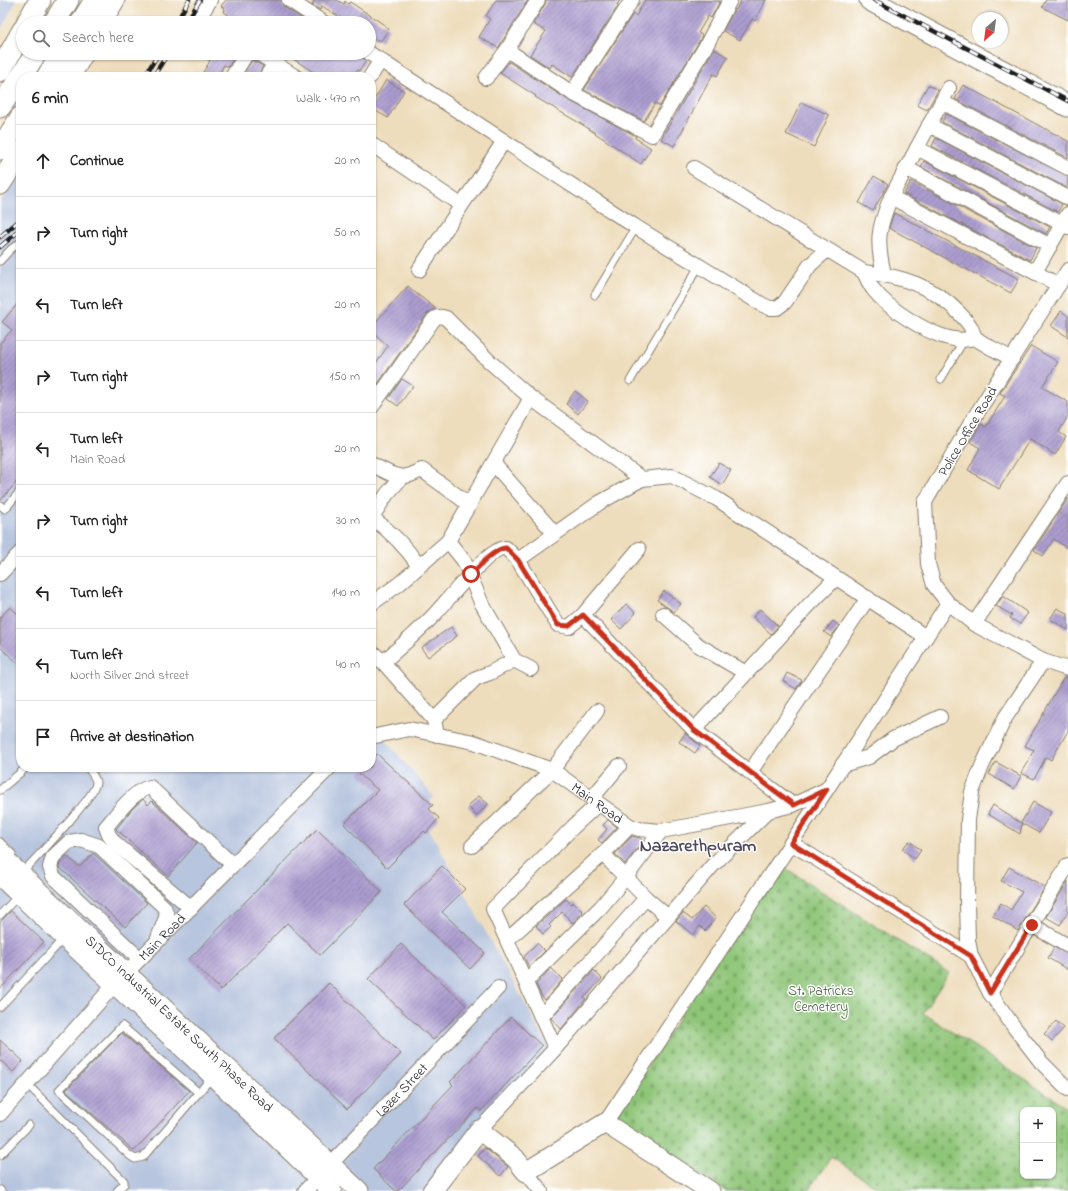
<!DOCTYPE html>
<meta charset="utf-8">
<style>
:root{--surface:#fff;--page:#f6f6f6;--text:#222;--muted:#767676;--line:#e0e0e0}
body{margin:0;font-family:"Indie Flower",sans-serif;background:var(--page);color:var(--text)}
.controls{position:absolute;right:12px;bottom:12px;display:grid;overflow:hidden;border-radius:8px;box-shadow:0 1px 3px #0004}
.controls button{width:36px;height:36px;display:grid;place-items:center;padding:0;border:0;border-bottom:1px solid var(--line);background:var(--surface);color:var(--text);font:20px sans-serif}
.compass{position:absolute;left:972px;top:12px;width:36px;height:36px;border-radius:50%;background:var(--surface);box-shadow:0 1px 3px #0004;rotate:208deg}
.stop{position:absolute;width:12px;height:12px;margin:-9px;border:3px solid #c8321e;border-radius:50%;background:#fff}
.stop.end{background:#c8321e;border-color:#fff;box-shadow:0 1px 4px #0008}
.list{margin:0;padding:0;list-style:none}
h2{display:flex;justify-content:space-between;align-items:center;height:52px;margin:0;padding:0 16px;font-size:17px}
h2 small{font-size:13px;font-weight:400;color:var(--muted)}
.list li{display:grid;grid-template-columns:26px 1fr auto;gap:12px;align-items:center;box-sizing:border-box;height:72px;padding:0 16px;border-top:1px solid var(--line)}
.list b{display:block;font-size:15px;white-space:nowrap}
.list p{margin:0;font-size:13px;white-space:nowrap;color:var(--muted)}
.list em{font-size:13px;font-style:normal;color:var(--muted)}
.icon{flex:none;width:22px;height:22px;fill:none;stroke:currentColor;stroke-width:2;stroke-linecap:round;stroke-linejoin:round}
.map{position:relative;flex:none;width:1068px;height:1191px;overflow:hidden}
.search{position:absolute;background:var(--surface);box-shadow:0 1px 3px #0004;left:16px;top:16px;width:360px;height:44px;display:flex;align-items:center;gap:10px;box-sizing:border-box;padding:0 14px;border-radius:22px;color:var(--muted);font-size:15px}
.panel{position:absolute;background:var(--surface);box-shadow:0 1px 3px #0004;left:16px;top:72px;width:360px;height:700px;border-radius:16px}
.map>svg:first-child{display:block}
</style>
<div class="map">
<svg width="1068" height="1191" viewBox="0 0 1068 1191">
<defs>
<pattern id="cemetery-stones" width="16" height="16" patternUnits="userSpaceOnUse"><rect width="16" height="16" fill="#8ec577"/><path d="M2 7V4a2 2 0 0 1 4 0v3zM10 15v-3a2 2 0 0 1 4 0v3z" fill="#7aa966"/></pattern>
<pattern id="building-hatch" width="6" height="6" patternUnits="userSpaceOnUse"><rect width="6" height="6" fill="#ab9ccf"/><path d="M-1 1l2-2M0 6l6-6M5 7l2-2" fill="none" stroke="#8a7ea7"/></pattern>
</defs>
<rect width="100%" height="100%" fill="#fff"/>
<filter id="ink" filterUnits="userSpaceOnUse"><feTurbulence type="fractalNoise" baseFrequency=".025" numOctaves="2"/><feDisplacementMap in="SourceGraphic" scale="8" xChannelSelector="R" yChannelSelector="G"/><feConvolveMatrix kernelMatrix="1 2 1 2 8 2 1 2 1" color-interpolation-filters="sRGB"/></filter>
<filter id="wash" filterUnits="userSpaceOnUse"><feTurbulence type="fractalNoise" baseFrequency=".012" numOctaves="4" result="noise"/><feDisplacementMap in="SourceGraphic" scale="16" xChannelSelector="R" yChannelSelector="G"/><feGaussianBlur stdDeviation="0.9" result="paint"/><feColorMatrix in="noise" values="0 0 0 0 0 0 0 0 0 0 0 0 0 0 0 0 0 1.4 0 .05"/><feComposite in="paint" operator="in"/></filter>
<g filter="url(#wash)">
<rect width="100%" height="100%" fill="#eeddbc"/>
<g fill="#b7c5de">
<polygon points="0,0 17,0 0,31"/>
<polygon points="17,179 21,183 21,767 371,767 371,725 382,736 434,797 421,814 550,1049 430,1191 0,1191 0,202"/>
</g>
<path fill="url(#cemetery-stones)" stroke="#55704a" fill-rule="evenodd" d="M779,864L949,973L923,1013L1068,1108V1191H882L831,1157L808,1191H726L614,1118ZM1023,1110H1053V1176H1023Z"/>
<g id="blocks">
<g fill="url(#building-hatch)">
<polygon points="226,0 281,0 284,7 309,23 237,23 228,17 229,15 224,12 225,9 221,6"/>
<polygon points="313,0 337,0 344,4 345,1 348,4 350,2 386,26 386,27 389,29 381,41 377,39 376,41 369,36 369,23 349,23 322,6 320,10 312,5 315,1"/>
<polygon points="496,0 528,0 498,48 479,37 490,19 486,16"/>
<polygon points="546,0 620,0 617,5 618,6 572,77 552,64 550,68 530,55 546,31 533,24 545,4"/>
<polygon points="645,0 720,1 711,18 708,16 698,33 702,35 700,40 660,106 655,103 644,121 584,90 633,14 636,16"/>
<polygon points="741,0 766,0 755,21 752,19 740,40 723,31 735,9 736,10"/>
<polygon points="1046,0 1068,0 1068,20 1042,7"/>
<polygon points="714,49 728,57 717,76 713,74 674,146 661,139"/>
<polygon points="197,53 237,53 228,67 224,65 218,77 200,77 210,61"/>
<polygon points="284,53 361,53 362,57 366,61 359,71 357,70 352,77 321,77"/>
<polygon points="252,60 263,66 258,77 244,77 242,76"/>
<polygon points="509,62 568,100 636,136 635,138 651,148 641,164 583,125 535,97 536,96 500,73"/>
<polygon points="386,80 404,91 388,118 371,108 371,105"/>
<polygon points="928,85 938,90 927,110 917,105"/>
<polygon points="963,85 1068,141 1068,158 955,99"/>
<polygon points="801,102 829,115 814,147 786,134"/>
<polygon points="946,114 1068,176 1067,188 942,122"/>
<polygon points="936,138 1062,204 1058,212 932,146"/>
<polygon points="924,161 1050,227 1046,234 921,167"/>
<polygon points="874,176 888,184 873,211 859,203"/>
<polygon points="911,181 1036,248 1030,260 904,194"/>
<polygon points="894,213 1019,279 1011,293 889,228"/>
<polygon points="408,286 417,294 435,308 427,314 374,389 371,387 371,370 388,346 371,330 371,327"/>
<polygon points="21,300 21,477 1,500 0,500 0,343 12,330 2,322"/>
<polygon points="1061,311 1068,316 1068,337 1051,326"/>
<polygon points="1031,346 1058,362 1042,387 1068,402 1068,416 1059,432 1066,437 1055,455 1030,439 999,489 968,470 980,448 970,442 981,424 986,427 1005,396 1000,393"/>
<polygon points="402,379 413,386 398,406 388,399"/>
<polygon points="575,391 588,401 578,414 566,404"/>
<polygon points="719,463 731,470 722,485 710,477"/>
<polygon points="1068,498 1068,549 1054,539 1043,556 1034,550"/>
<polygon points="664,591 681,604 674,612 657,600"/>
<polygon points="1003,596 1028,613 1020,624 1010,618 1012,615 996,606"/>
<polygon points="626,604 636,613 621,629 611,620"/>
<polygon points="10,607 21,617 21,666 0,647 0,618"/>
<polygon points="1057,608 1068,614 1068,630 1050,619"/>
<polygon points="760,609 778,626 771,634 753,617"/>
<polygon points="833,621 839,626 831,637 824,632"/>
<polygon points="451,627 457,636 428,657 421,648"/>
<polygon points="787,673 802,680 796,689 783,681"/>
<polygon points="1064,677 1068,677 1068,731 1051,760 1046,757 1034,779 1021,773 1034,750 1025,746"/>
<polygon points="685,733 700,746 695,753 679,742"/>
<polygon points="377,754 433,805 429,809 439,818 426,833 424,831 387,868 344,824 378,790 359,774 365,767 371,767 371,761"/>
<polygon points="996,762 1021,776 1014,789 989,774"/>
<polygon points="479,796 488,804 476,816 468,806"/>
<polygon points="143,799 148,805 152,801 197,843 168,876 116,829 132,809"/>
<polygon points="1033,802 1051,812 1039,833 1021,823"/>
<polygon points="993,805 1022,824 1020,834 988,814"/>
<polygon points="608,820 617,827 602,843 598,840 607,829 603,825"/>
<polygon points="317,829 382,892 320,955 287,923 221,990 189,959"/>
<polygon points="632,836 640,838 643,841 625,864 615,854"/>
<polygon points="909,841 921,850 915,859 902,849"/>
<polygon points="93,853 147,903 125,927 59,867 60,862 67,856 80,867"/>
<polygon points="442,866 465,889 442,912 485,953 470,969 404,905"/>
<polygon points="1009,867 1045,887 1018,931 993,916 1001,903 1011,910 1022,892 1001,881"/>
<polygon points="1068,881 1068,912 1060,925 1046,917"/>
<polygon points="566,899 571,904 573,902 583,912 573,923 562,912 549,925 551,927 543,934 536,926"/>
<polygon points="704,907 716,918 705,931 700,926 693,935 676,921 683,913 692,920"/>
<polygon points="11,911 44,942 0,989 0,922"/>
<polygon points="537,943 545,951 529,967 524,957"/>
<polygon points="401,944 466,1005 433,1040 368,979"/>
<polygon points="1054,947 1068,954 1068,970 1048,958"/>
<polygon points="551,968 563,979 545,1000 541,995 536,984"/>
<polygon points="594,970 602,979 584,998 586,999 561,1029 551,1018"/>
<polygon points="329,983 401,1054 347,1109 274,1038"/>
<polygon points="511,1017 542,1046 481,1111 478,1108 398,1191 396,1191 373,1169 453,1085 450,1082"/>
<polygon points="1056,1021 1064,1028 1052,1041 1044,1034"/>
<polygon points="122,1033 189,1091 134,1151 66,1090"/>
<polygon points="0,1040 23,1061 13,1072 0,1060"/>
<polygon points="485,1148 508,1167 500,1176 478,1156"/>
</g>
</g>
</g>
<g filter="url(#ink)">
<use href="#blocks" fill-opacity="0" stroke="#857c6c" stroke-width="1"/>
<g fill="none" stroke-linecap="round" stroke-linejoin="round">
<defs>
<g id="lane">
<polyline points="0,261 11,249 21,242"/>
<polyline points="595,295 636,227"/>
<polyline points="941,379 964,340"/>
<polyline points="630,381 699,266"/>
<polyline points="0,505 5,509 21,490"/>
<polyline points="0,790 27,767"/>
<polyline points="0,842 12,854"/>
<path d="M21,874C33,861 95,797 96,783C96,777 90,771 87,767"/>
<polyline points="0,915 19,895"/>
<polyline points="0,1007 64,938"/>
<polyline points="27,1084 124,1181 124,1184 117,1191"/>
<polyline points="199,1093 122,1026 59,1090 129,1155 135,1159 143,1157 213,1076"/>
<polyline points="0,1155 29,1125"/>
<polyline points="0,1190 1,1191"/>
</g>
<g id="street">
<polyline points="289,0 324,23"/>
<polyline points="196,23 210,0"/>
<polyline points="507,50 572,93 652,135 707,44 730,0"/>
<polyline points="258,53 296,77"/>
<polyline points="369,53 636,227 763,305 770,308 777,308 785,302 810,265 827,250"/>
<polyline points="232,77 247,53"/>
<polyline points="266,77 275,63"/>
<polyline points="370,77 381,60"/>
<polyline points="486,78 507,50 538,0"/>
<polyline points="572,93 632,0"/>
<polyline points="942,102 1068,168"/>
<polyline points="929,125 1068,198"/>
<polyline points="371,144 461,205"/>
<polyline points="917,148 1068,227"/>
<path d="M694,168L864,272C901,276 934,286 960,314C964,318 969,323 971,328C973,332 974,337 977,339C987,347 1001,352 1012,359"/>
<polyline points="906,168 1050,246"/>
<polyline points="891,197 1059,285"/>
<polyline points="419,270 504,141"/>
<polyline points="1068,270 972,421 925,502 928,564 934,585 948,603 974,624 1043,661 1068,669"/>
<path d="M864,272C867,278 869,284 873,289C888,309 929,335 954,339C961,341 969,339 976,338"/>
<polyline points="1035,272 1068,214"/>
<path d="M884,274C876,241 878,228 891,197L949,88"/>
<path d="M371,408L434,319C438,316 441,316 446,318L489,361L531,398L642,479"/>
<polyline points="371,464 391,474 402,477"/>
<polyline points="494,464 555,534"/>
<path d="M371,517C389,530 406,547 419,566"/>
<polyline points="372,517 387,494 402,477 410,475 422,470 470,505"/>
<polyline points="448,541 464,561 481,602 514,660 531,669"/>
<polyline points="518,560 558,625 569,627 583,615 639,549"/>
<polyline points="0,574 21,552"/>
<polyline points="371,604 399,584 448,541 531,398"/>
<polyline points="663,614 698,645 746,673"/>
<polyline points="583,615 694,730 793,805"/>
<polyline points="974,624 1068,483"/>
<polyline points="371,651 383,662 434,720 437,735"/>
<polyline points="1043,661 1005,718 982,766 972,792 968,820 967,903 968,940 971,956 990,993 1014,1027 1041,1062 1068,1089"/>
<path d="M383,662C400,647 418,632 433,616C445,604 491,545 506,548L518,560L599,503L642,479L672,476L717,499L926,637"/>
<polyline points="434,720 476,678 490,673 514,660"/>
<polyline points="694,730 809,605 836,578"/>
<path id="s1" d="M371,737L409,729L474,742L552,770L630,826L639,829L661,831L768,811L793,805L827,789"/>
<polyline points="842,765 869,757 893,739 940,717"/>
<polyline points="750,772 868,598"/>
<polyline points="592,798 619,766"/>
<polyline points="791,843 971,956"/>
<polyline points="472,846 552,770 597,711"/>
<polyline points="603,854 646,898 668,917"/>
<path d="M191,908L114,842L109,835L106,827C117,814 134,790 150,787L233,865"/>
<polyline points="1032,925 1068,946"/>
<polyline points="507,940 603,854 630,826"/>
<polyline points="140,959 53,876 50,867 53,857 69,842 81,840 99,846 164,907 167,915 158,938"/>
<polyline points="526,981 601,907 626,877 661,831"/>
<polyline points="990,993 1068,865"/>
<polyline points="542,1016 646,898"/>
<polyline points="555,1048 493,909 573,827 598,804"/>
<path id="s2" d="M0,1114L115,984L330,767"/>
<polyline points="605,1123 827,789 948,603"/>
<polyline points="479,1130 553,1051 713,865 768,811"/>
<polyline points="526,1172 541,1191"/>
<path id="s3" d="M305,1191L498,988"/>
</g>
<g id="secondary">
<path id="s4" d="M0,855L359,1191"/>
<polyline points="0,876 64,937 213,1076 332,1191"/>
<polyline points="432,1191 479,1130 515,1158 526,1172 605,1123 710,1191"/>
</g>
<g id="primary">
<polyline points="870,0 1068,106"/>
<polyline points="27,23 40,0"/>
<polyline points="54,23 68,0"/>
<polyline points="81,23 95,0"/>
<polyline points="100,23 114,0"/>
<polyline points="0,71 23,30"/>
<polyline points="21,77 36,53"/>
<polyline points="47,77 62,53"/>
<polyline points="69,77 83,53"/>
<polyline points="0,107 21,77"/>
<polyline points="0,149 21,117"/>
<polyline points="0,184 21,151"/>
</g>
</defs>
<use href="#lane" stroke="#857c6c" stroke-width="9"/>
<use href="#street" stroke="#857c6c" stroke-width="16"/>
<use href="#secondary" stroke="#857c6c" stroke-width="21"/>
<use href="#primary" stroke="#857c6c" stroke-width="23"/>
<use href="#lane" stroke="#fff" stroke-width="7"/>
<use href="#street" stroke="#fff" stroke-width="14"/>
<use href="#secondary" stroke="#fff" stroke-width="19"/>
<use href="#primary" stroke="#fff" stroke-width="21"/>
<defs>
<g id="rail">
<polyline points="874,0 1068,101"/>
<polyline points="176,23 189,0"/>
<polyline points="186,23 200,0"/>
<polyline points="144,77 159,53"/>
<polyline points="153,77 168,53"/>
<polyline points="0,237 21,219"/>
<polyline points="0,247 21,229"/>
</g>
</defs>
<use href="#rail" stroke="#1c1c1c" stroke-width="4.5"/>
<use href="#rail" stroke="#fff" stroke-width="3" stroke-dasharray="9" stroke-linecap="butt"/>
</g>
</g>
<g fill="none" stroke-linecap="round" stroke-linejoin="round" filter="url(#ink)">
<path stroke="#c8321e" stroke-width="5" d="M471,574C479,567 496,547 506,548L518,560L558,625L569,626L583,615L694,730L794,805L827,789L791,843L971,956L990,993L1032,925"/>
</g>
<g text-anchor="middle" stroke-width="3" stroke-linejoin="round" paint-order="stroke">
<g font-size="14" fill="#1c1c1c" stroke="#fff">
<text transform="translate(967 431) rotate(-59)" y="5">Police Office Road</text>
<text dy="5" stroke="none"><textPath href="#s1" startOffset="244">Main Road</textPath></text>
<text dy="5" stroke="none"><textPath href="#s2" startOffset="240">Main Road</textPath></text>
<text dy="5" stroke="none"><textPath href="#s4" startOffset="246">SIDCO Industrial Estate South Phase Road</textPath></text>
<text dy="5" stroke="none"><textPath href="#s3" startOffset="140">Lazer Street</textPath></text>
</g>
<g font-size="14" fill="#4a6040" stroke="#fff">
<text x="821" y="995">St. Patricks<tspan x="821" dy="16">Cemetery</tspan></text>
</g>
<g font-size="18" font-weight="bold" fill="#4e495b" stroke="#fff">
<text x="698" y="851">Nazarethpuram</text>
</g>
</g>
</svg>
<div class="controls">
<button>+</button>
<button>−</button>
</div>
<svg class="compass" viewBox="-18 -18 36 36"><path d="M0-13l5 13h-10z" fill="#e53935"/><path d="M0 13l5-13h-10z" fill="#767676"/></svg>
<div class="stop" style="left:471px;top:574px"></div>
<div class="stop end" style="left:1032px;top:925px"></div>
<div class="search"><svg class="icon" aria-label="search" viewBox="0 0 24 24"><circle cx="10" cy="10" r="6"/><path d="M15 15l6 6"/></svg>Search here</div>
<section class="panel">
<h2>6 min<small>Walk · 470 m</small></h2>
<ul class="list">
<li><svg class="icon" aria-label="ahead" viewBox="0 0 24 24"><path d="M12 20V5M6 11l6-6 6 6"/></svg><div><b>Continue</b></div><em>20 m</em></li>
<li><svg class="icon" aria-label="right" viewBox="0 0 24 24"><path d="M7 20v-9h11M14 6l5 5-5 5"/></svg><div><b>Turn right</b></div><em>50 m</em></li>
<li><svg class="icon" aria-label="left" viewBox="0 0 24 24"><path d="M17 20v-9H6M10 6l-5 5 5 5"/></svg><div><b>Turn left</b></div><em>20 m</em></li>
<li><svg class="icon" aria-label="right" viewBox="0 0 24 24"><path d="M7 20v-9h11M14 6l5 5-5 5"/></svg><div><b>Turn right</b></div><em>150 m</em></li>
<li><svg class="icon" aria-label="left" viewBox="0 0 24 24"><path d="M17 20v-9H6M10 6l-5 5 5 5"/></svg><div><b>Turn left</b><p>Main Road</p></div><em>20 m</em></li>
<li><svg class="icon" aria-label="right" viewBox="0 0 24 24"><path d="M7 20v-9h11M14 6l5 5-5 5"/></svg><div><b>Turn right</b></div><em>30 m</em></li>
<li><svg class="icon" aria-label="left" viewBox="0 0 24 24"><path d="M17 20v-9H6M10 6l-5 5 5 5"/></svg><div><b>Turn left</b></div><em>140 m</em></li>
<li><svg class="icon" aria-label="left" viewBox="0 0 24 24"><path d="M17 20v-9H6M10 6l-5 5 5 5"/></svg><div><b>Turn left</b><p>North Silver 2nd street</p></div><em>40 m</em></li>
<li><svg class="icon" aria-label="arrive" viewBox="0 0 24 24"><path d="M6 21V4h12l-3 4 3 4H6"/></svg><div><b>Arrive at destination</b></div></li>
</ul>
</section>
</div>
